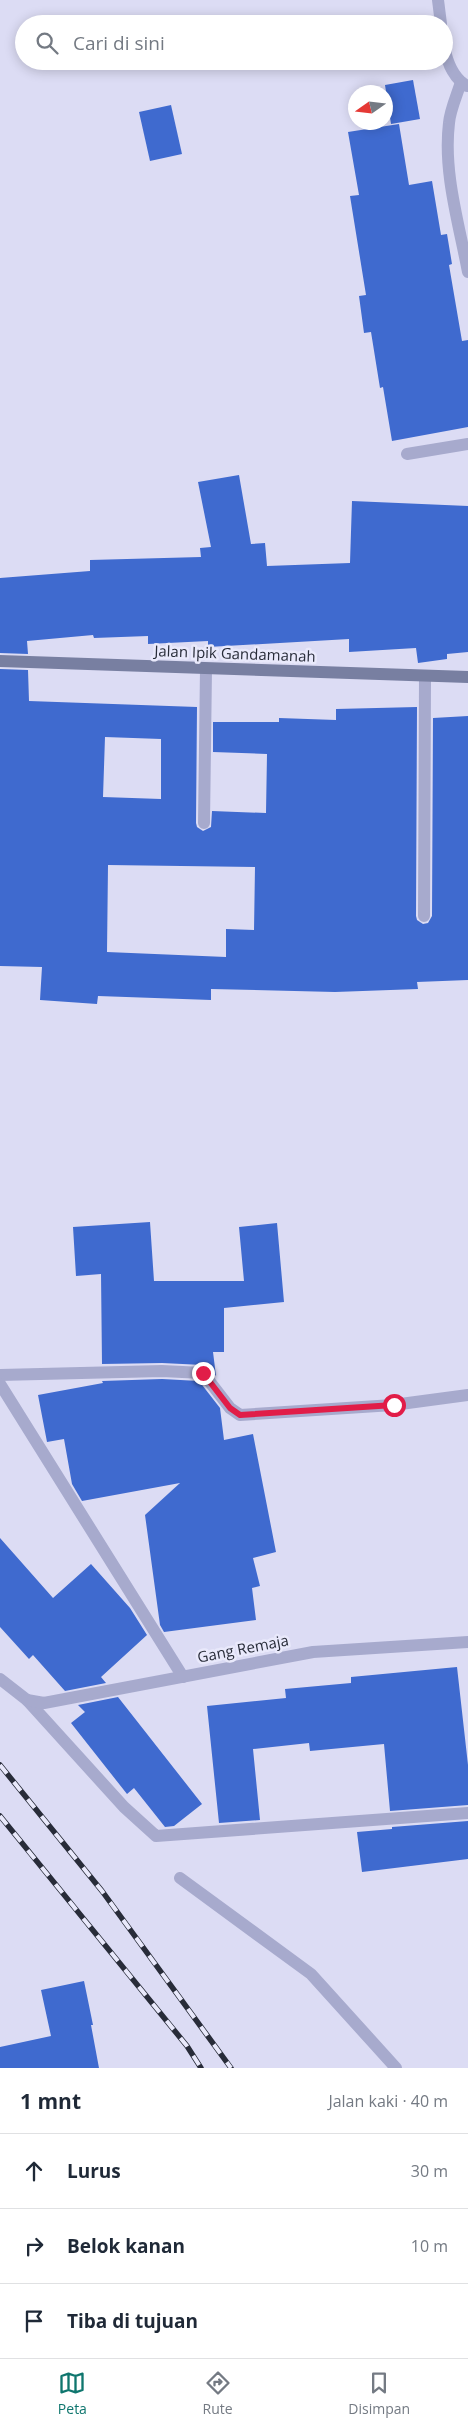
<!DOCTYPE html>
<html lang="id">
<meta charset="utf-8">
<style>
:root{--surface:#fff;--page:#f6f6f7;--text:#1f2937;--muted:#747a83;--line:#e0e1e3;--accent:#0f766e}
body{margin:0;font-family:"Open Sans",sans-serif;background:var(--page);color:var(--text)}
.compass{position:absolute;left:348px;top:85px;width:45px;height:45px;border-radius:50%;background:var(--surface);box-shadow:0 2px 12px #0003;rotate:256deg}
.stop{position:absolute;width:15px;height:15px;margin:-11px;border:4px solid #e11d48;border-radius:50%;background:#fff}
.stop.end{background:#e11d48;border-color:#fff;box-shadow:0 1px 5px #0008}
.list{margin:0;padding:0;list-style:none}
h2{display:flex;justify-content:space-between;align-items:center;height:65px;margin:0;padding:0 20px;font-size:21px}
h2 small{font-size:16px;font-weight:400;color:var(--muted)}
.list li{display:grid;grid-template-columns:32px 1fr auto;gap:15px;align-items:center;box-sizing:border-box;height:75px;padding:0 20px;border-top:1px solid var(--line)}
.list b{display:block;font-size:19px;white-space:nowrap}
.list em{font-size:16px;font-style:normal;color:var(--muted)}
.icon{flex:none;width:28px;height:28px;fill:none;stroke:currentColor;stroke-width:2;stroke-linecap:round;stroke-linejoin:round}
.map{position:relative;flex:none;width:468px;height:2068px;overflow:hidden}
.search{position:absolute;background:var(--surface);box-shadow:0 2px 12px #0003;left:15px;right:15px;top:15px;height:55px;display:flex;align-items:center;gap:12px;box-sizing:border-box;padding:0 18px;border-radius:28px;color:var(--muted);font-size:19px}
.sheet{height:290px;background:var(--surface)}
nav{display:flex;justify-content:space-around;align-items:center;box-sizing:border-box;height:70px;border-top:1px solid var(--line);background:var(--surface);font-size:14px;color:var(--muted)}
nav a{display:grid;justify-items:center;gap:2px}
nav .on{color:var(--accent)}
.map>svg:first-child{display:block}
</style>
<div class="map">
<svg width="468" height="2068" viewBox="0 0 468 2068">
<rect width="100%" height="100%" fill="#dcdcf4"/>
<g fill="#3f6acf" fill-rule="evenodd">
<polygon points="413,80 420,119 391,124 385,85"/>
<polygon points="171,105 182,154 150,161 139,112"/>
<polygon points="399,124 409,185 432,181 441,235 447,234 452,264 449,265 462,341 468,340 468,427 392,441 383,387 380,388 371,332 364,333 359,296 366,295 350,196 359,195 348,132"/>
<polygon points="239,475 251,544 265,543 267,566 350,563 352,501 468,506 468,652 447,654 447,659 418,663 416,648 349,652 349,639 208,647 208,641 148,644 148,636 94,638 93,635 27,641 28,654 0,653 0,578 90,571 90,560 201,557 200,548 211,547 198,482"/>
<path d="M0,669L28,670L29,701L197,707L196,823L197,827L203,831L211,827L212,811L266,813L267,754L213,752V722H279V718L336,720V709L417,707L416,916L417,920L423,924L428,923L432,916L433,718L468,716V980L417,982L418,989L335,992L211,989V1000L98,996L97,1004L40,1000L42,967L0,966ZM105,737L161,739V799L103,797ZM108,865L255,867L254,930L226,929V957L107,952Z"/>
<polygon points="150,1222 154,1281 244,1281 239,1227 277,1223 284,1302 224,1308 224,1352 213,1352 216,1376 209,1368 203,1365 162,1363 102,1364 101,1274 76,1276 73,1227"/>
<polygon points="162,1379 199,1381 220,1408 224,1440 253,1434 276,1552 253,1558 260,1586 252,1588 256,1620 164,1632 160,1625 145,1515 180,1483 82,1501 72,1484 64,1439 47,1442 38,1395 103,1383 102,1381"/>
<polygon points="0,1538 53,1598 91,1564 130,1608 147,1635 101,1677 106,1683 65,1691 33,1655 29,1659 0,1627"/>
<polygon points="457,1667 468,1765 468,1805 390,1811 384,1744 310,1751 309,1743 253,1749 260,1820 219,1823 207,1706 286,1698 285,1689 351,1683 351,1677"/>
<polygon points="118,1697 202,1804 174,1826 165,1827 134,1788 127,1794 71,1723 85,1712 78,1705"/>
<polygon points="468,1821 468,1859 362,1872 357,1832 392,1829 392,1827"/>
<polygon points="84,1981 93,2025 91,2025 99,2068 0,2068 0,2047 51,2036 41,1990"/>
</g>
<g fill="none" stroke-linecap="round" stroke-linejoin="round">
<g stroke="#a7aacd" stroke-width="12">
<polyline points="438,0 441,24"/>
<path d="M444,46C447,62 453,78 467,86"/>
<path d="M461,82C457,95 450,110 449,123C443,172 459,224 468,272"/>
<polyline points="407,454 468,444"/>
<polyline points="204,823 206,669"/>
<polyline points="424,916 425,678"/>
<polyline points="0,1375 162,1371 203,1373 230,1408 240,1415 393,1405 468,1395"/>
<polyline points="0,1384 183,1677"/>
<polyline points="0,1679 27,1700 124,1807 156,1836 468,1813"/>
<polyline points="27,1700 44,1703 313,1652 468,1642"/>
<polyline points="180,1878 311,1974 396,2068"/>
</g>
<polyline stroke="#787fa1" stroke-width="12" points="0,661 468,677"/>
<defs>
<g id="rail">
<polyline points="0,1765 102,1891 231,2068"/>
<polyline points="0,1816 187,2046 201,2068"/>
</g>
</defs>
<use href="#rail" stroke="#282c39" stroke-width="5.5"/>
<use href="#rail" stroke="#e9e9fb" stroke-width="4" stroke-dasharray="11" stroke-linecap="butt"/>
</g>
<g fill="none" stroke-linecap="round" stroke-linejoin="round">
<polyline stroke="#e11d48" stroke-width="6" points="203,1373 230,1408 240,1415 394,1405"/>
</g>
<g text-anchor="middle" stroke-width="5" stroke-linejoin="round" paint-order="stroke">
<g font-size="15" fill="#282c39" stroke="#e9e9fb">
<text transform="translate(235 654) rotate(2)" y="5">Jalan Ipik Gandamanah</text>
<text transform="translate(243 1649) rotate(-11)" y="5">Gang Remaja</text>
</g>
</g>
</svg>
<svg class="compass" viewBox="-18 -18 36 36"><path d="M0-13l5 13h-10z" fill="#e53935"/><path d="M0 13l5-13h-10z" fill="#747a83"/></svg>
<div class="stop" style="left:394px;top:1405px"></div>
<div class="stop end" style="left:203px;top:1373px"></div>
<div class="search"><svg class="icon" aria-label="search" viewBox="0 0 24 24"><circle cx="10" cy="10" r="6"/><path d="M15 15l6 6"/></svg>Cari di sini</div>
</div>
<section class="sheet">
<h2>1 mnt<small>Jalan kaki · 40 m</small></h2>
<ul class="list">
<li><svg class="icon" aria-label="ahead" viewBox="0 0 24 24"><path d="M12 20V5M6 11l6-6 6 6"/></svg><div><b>Lurus</b></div><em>30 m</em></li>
<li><svg class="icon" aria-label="right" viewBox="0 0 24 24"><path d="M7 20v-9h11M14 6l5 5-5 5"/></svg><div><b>Belok kanan</b></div><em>10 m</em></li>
<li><svg class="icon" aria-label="arrive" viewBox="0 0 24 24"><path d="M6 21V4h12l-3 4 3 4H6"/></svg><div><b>Tiba di tujuan</b></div></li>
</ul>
</section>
<nav>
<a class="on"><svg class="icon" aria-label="map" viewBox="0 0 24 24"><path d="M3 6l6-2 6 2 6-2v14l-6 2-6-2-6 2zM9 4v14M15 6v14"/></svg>Peta</a>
<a><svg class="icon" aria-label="directions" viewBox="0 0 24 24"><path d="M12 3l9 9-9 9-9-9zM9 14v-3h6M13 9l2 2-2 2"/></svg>Rute</a>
<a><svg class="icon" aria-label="saved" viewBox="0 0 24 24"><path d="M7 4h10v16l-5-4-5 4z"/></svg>Disimpan</a>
</nav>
